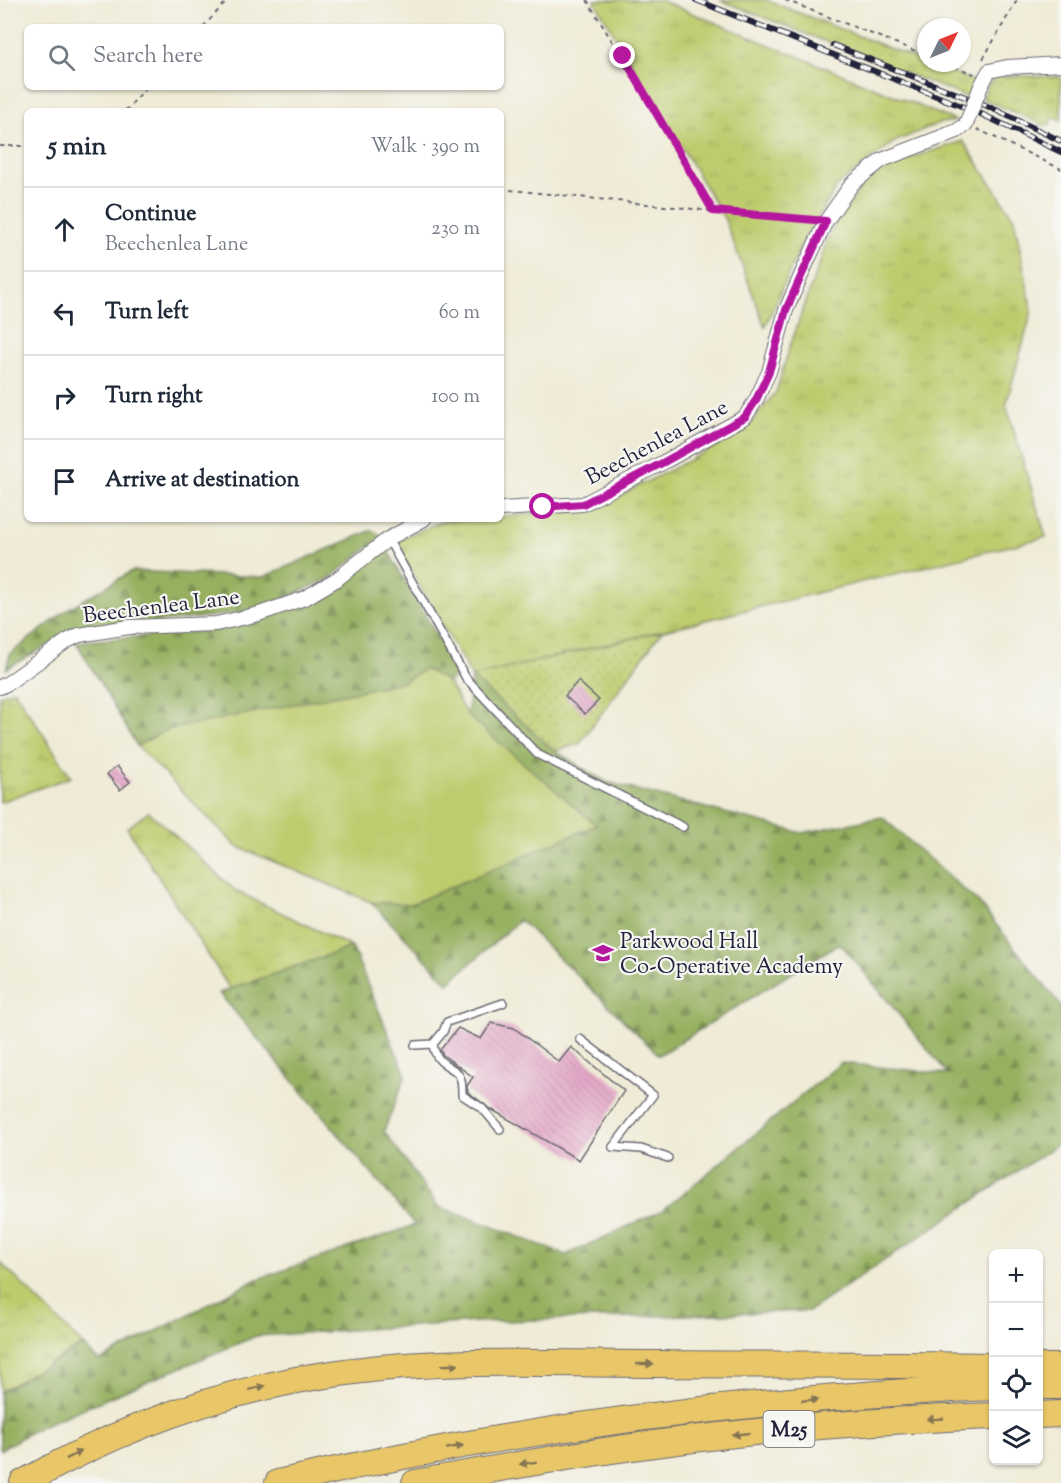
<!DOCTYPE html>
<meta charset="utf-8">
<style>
:root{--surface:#fff;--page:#f2f2f3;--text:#1f2937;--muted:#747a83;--line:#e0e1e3}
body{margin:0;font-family:"Sorts Mill Goudy",serif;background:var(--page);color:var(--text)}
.controls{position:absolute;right:18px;bottom:18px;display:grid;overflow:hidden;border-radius:9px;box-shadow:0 2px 4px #0004}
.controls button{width:54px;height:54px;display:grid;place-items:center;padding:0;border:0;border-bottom:2px solid var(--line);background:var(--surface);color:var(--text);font:30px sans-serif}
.compass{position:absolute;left:917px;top:18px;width:54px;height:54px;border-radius:50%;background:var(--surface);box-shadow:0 2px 4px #0004;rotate:47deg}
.stop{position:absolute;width:18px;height:18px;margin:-14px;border:4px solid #b5179e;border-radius:50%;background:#fff}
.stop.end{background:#b5179e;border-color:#fff;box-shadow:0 2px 6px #0008}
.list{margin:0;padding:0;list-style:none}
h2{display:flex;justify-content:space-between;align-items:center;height:78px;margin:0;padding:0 24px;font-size:26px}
h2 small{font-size:20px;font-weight:400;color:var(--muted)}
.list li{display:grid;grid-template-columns:39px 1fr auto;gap:18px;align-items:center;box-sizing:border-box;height:84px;padding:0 24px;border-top:2px solid var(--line)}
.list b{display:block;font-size:22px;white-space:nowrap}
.list p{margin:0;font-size:20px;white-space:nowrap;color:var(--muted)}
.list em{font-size:20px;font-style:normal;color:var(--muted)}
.icon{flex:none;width:33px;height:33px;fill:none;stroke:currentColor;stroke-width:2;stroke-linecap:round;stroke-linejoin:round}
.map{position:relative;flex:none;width:1061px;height:1483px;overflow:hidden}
.search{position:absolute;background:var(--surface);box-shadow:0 2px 4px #0004;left:24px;top:24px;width:480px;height:66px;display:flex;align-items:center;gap:15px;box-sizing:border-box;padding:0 21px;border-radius:9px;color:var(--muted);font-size:22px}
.panel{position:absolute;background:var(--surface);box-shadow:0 2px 4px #0004;left:24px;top:108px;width:480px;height:414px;border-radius:9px}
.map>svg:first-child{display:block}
</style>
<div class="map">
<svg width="1061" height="1483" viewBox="0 0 1061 1483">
<defs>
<pattern id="grass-tufts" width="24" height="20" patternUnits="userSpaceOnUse" patternTransform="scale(1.5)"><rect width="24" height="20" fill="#becc6e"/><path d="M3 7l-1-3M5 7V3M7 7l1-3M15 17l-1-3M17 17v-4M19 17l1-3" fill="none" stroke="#a3af60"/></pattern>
<pattern id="forest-firs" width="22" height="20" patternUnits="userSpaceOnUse" patternTransform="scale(1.5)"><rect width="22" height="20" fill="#96b061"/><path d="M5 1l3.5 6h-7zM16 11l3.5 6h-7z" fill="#7a8f51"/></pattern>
<pattern id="garden-dots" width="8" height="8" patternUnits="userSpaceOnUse" patternTransform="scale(1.5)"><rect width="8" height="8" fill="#becc6e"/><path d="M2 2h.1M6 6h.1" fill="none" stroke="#a3af60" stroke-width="1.8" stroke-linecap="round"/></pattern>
<pattern id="building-back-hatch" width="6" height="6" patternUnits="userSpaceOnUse" patternTransform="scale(1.5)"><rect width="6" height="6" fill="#e4a9c8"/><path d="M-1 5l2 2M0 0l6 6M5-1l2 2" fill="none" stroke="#c391ad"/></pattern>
</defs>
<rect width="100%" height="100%" fill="#f6f6f2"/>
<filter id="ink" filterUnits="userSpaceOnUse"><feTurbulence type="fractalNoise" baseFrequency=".0167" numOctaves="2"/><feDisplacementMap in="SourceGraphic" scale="12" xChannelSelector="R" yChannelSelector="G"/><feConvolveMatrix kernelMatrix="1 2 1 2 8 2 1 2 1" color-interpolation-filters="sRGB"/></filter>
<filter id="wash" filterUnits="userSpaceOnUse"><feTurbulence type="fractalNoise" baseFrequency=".008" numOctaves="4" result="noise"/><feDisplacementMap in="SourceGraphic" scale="24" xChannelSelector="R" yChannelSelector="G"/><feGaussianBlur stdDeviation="1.35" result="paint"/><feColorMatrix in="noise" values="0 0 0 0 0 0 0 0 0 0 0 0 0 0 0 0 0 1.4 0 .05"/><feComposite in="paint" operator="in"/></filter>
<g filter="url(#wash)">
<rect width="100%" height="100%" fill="#efebd6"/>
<g fill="url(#grass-tufts)" stroke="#707754" stroke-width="1.5">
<polygon points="594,0 660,0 956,121 939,123 896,141 838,185 802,243 765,327 725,220"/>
<polygon points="720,0 766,0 976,82 969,98"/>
<polygon points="1024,76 1061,77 1061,121 1053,117 1050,124 1044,125 983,99 987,87 994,77"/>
<polygon points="963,141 1014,218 1032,311 1006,405 1046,537 472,677 394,541 443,521 501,519 501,516 592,510 744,432 776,392 789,349 831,230 863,185 895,163"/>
<polygon points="14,690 71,777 0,802 0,695"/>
<polygon points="149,812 236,891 352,947 230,989 127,828"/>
<polygon points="0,1262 83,1345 0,1392"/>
</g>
<g fill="url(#forest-firs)" stroke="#5c694e" stroke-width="1.5">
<polygon points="372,530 382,537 328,579 253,612 73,631 6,669 10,654 68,609 132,571 263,577"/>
<polygon points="386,548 459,673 448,682 425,669 403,682 167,730 137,746 76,642 218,630 309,601"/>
<polygon points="472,677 555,751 606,782 802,833 882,817 979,903 1061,1006 1061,1142 809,1311 476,1322 256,1336 39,1427 0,1450 0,1392 83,1345 99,1361 255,1280 415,1225 219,993 352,947 406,1075 384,1131 438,1206 566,1255 663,1210 841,1063 948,1074 840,943 659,1055 520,920 448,983 371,902 411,904 596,825 467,715"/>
</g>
<polygon fill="#becc6e" stroke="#707754" stroke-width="1.5" points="425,669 448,682 467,715 596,825 411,904 371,902 236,846 137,746 167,730 403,682"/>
<polygon fill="url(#garden-dots)" stroke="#707754" stroke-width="1.5" points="662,631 579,744 555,751 472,677"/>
<g id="blocks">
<g fill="url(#building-back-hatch)">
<polygon points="578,681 599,700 585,714 565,696"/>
<polygon points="117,766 130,782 120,790 107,774"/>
<polygon points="491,1023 514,1028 559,1062 571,1047 624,1091 579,1160 489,1108 468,1092 467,1086 473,1077 443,1055 440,1050 458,1028 481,1039"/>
</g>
</g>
</g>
<g filter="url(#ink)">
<use href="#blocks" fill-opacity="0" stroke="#6a6871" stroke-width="1.5"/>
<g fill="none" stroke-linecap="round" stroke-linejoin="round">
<defs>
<g id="lane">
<polyline points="388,539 466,678 537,754 683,827"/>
<polyline points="580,1039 653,1095 613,1147"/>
<path d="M433,1044C436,1069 457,1064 461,1080C462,1084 462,1090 462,1095L482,1108L500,1129"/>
<polyline points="415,1045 433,1044 443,1032 447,1022 503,1003"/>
<polyline points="613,1147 641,1149 668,1158"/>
</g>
<g id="street">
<polyline points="981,86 989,71 1007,67 1061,64"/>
<polyline points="501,509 583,504 664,462 745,417 756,400 769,372 786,310 807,262 826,221 852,184 882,160 957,131 966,124"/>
<polyline points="0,687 8,683 67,641 79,635 129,627 216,624 259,614 305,598 337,579 388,539 424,519"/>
</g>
<g id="highway">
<polyline points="1038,1367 1061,1367"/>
<polyline points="1038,1386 1061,1386"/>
<polyline points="1038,1415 1061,1414"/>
<path d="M23,1483C123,1426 231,1387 346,1372C447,1358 552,1364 655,1364C768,1365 881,1364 994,1366"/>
<path d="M278,1483C458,1441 642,1413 826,1398C882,1394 937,1389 994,1387"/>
<path d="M415,1483C505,1467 595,1451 685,1440C787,1427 890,1420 994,1416"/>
</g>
</defs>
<use href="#lane" stroke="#6a6871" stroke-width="10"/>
<use href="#street" stroke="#6a6871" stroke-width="16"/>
<use href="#highway" stroke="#6a6871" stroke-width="28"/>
<g stroke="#6a6871" stroke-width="2" stroke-dasharray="4.5 4.5" stroke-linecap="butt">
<polyline points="587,0 681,154 713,211"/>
<polyline points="785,0 926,55"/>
<polyline points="203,27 228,0"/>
<polyline points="983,59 1017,0"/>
<polyline points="946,63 974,74"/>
<polyline points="125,111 147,87"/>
<polyline points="977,129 1061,169"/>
<polyline points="0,146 27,146"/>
<polyline points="501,189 713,211 812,219"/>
</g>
<use href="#lane" stroke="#fff" stroke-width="7"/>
<use href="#street" stroke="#fff" stroke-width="14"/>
<use href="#highway" stroke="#e9c769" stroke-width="26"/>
<defs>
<g id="rail">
<polyline points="696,0 979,113 1061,152"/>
<polyline points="833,45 983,104 1061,141"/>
</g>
</defs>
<use href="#rail" stroke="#22223b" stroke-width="6"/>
<use href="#rail" stroke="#f6f6f2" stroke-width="4" stroke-dasharray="11" stroke-linecap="butt"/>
<defs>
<polyline id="street-bridge" points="966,124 981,86"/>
</defs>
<use href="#street-bridge" stroke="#6a6871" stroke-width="16" stroke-linecap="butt"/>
<use href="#street-bridge" stroke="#fff" stroke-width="14"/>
</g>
<defs><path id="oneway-solid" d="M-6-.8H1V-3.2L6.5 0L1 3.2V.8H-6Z" transform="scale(1.5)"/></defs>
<g fill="#867452">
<use href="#oneway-solid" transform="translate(645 1364)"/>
<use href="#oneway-solid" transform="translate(450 1365) rotate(-2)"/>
<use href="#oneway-solid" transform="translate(257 1388) rotate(-13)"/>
<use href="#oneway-solid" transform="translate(810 1400) rotate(-5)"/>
<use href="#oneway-solid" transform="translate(935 1419) rotate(177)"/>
<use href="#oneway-solid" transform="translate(741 1434) rotate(174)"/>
<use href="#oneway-solid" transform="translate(455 1447) rotate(-10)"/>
<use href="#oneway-solid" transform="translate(74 1455) rotate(-27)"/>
<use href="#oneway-solid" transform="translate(528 1463) rotate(171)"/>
</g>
</g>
<g fill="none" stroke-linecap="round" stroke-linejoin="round" filter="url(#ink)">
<polyline stroke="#b5179e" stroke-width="8" points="543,507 583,504 664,462 745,417 756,400 769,372 786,310 826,221 713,211 623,56"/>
</g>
<defs>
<symbol id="school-bare" viewBox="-9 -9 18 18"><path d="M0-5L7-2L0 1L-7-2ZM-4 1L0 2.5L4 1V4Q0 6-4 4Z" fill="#b5179e" stroke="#f6f6f2" stroke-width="2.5" paint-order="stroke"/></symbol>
</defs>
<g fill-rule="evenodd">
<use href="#school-bare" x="588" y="938" width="30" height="30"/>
</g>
<g text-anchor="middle" stroke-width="4.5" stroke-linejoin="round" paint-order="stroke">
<rect fill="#f6f6f2" stroke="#626272" stroke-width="1.5" x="763.5" y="1411" width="51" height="36" rx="4.5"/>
<g font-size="21" font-weight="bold" fill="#22223b">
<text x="789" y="1436">M25</text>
</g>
<g font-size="22" fill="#22223b" stroke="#f6f6f2">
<text transform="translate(656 441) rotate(-28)" y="8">Beechenlea Lane</text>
<text transform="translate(161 605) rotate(-7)" y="8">Beechenlea Lane</text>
</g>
<g font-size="22" fill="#22223b" stroke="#f6f6f2" text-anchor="start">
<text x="620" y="948">Parkwood Hall<tspan x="620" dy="25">Co-Operative Academy</tspan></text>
</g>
</g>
</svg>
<div class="controls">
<button>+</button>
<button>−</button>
<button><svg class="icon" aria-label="locate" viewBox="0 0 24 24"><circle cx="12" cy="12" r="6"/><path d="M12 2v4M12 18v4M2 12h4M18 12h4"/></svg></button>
<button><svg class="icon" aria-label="layers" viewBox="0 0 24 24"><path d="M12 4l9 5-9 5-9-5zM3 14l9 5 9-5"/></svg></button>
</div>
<svg class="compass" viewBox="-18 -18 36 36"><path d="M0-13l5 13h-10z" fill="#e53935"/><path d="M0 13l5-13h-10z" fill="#747a83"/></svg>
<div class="stop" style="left:543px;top:507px"></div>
<div class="stop end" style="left:623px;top:56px"></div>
<div class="search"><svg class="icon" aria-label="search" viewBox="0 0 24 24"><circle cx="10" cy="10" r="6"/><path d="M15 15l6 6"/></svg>Search here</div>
<section class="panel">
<h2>5 min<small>Walk · 390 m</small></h2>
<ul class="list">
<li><svg class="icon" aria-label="ahead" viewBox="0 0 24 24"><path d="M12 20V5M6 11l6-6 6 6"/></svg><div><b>Continue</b><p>Beechenlea Lane</p></div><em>230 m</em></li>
<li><svg class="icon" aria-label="left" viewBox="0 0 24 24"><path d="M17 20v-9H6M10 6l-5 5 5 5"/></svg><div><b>Turn left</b></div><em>60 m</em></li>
<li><svg class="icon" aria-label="right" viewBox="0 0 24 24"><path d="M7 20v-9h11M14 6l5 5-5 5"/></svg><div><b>Turn right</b></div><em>100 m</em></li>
<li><svg class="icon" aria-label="arrive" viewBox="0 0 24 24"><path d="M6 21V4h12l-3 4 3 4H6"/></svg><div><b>Arrive at destination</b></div></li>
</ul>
</section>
</div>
